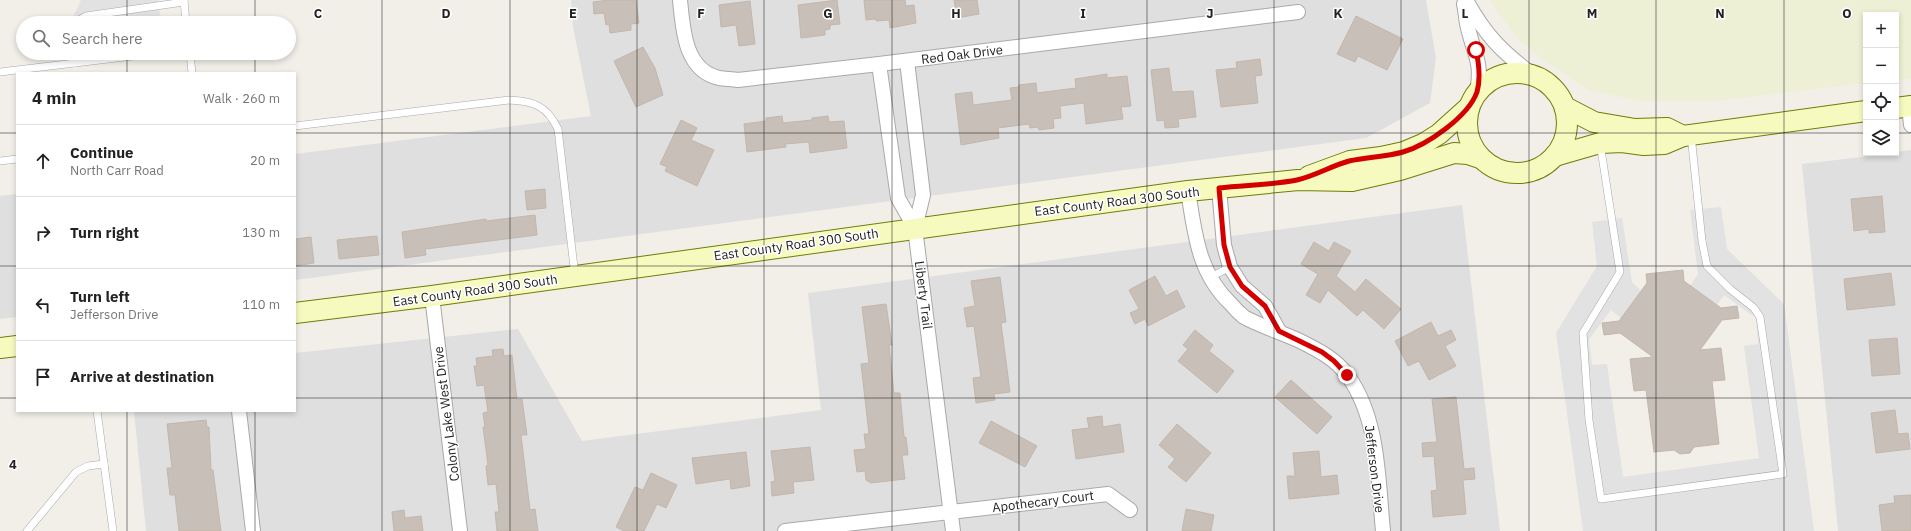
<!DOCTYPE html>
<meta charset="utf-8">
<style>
:root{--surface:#fff;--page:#f2f2f2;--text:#222;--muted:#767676;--line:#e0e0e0}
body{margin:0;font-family:"IBM Plex Sans",sans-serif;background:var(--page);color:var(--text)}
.controls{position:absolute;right:12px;top:12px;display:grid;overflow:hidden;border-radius:0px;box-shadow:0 2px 6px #0003}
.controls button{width:36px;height:36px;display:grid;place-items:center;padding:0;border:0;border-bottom:1px solid var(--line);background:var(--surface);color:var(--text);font:20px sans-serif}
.stop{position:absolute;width:12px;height:12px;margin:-9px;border:3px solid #d40000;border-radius:50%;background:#fff}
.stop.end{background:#d40000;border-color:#fff;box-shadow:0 1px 4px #0008}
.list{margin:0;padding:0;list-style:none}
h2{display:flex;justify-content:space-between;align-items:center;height:52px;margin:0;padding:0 16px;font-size:17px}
h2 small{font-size:13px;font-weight:400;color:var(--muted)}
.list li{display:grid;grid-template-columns:26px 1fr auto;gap:12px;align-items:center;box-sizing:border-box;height:72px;padding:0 16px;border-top:1px solid var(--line)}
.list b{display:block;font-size:15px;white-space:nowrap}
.list p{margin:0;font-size:13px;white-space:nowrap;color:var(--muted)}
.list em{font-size:13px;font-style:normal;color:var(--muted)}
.icon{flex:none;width:22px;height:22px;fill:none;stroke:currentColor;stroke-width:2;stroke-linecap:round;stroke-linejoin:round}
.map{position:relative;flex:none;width:1911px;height:531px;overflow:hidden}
.search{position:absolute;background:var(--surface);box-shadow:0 2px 6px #0003;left:16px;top:16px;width:280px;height:44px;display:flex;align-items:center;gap:10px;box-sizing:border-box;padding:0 14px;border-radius:22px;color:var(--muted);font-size:15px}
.panel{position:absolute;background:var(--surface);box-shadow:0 2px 6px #0003;left:16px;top:72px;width:280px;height:340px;border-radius:0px}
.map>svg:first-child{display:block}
</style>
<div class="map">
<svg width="1911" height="531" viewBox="0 0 1911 531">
<rect width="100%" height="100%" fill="#f2efe9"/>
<g fill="#e0dfdf">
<polygon points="571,0 1426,0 1436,58 1430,103 1366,138 295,280 295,154 591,116 573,27"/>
<polygon points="1911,150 1911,531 1838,531 1802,164 1896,153 1896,152"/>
<polygon points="17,194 17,317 0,319 0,196"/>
<polygon points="1462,205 1500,531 146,531 134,411 295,411 295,353 518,329 582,441 821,410 808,293"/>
</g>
<polygon fill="#eef0d5" points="1490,0 1911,0 1911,78 1896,80 1896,15 1866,15 1866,83 1716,101 1640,101 1588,90 1538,56 1515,36"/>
<g fill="#e2e2e2">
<polygon points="81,0 158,0 161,23 70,23"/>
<polygon points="1721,207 1727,249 1784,304 1814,531 1583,531 1556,333 1597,266 1592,222 1622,218 1632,282 1641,291 1621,318 1611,310 1589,339 1592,365 1607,364 1623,477 1759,458 1744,346 1758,344 1756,318 1724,295 1717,305 1690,286 1698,274 1690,210"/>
</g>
<g fill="#c7bfb8" stroke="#c4b6ab">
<polygon points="609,0 636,0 639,23 631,24 631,30 610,33 609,24 606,25 604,13 594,14 593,2"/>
<polygon points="837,0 840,24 830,25 830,29 825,30 825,35 801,38 798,5"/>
<polygon points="864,0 905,0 906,6 914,5 916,23 890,28 889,20 876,21 876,19 866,20"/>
<polygon points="954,0 977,0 979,14 957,18"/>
<polygon points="750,1 755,44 739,46 736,25 721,27 719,5"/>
<polygon points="1356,16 1403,39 1387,70 1358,56 1355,62 1337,54"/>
<polygon points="643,47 655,68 663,95 636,107 614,61"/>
<polygon points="1260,59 1262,75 1255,76 1258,103 1221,107 1216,70 1237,68 1236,62"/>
<polygon points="1169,68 1172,92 1193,91 1196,117 1178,119 1179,127 1165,128 1164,120 1157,121 1151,70"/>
<polygon points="1107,74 1107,78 1127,76 1131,106 1121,107 1123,119 1086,124 1084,103 1060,106 1061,118 1053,119 1054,128 1039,130 1038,127 1030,128 1029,124 998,128 999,138 961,145 955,94 972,92 973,105 1012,100 1010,88 1019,87 1019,85 1036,83 1037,93 1076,88 1075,79"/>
<polygon points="782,116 783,123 812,120 812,118 828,116 829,122 844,121 847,148 810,153 809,142 785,144 786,147 747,152 744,124 766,121 766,118"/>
<polygon points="681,120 697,128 691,140 714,150 697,186 665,171 667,167 660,164"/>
<polygon points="545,189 546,208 527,210 525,191"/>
<polygon points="1882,196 1885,232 1869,233 1869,229 1854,231 1851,199"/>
<polygon points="535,215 537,235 434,248 425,249 426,255 405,258 402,232 486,219 486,221"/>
<polygon points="377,236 379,255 339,259 337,240"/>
<polygon points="311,237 314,263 295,266 295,239"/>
<polygon points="1314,242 1329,251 1334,242 1351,251 1336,276 1355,292 1366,279 1401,309 1384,329 1363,310 1357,316 1328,290 1320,303 1306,295 1318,274 1301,264"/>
<polygon points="1683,270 1684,281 1721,308 1737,306 1739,318 1722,320 1700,350 1721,348 1725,380 1712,381 1719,444 1694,447 1690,453 1680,454 1674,450 1654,452 1646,390 1634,391 1630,359 1653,357 1620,333 1604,335 1602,323 1619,321 1647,283 1646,274"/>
<polygon points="1891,273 1895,305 1847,310 1844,279"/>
<polygon points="1155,276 1166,296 1177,290 1185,307 1148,326 1145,319 1135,324 1130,313 1139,309 1129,290"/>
<polygon points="1000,277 1006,322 1001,323 1010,392 994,394 995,400 976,403 973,378 981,377 974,326 967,327 964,308 975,306 971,281"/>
<polygon points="886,304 892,345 889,345 894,393 900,393 904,437 906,437 908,455 902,455 905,479 871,483 866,480 865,471 857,472 854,450 866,449 864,434 869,434 861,364 869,363 862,307"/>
<polygon points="1431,322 1438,336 1451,330 1456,340 1445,346 1456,366 1429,380 1419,361 1408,366 1395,341"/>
<polygon points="1195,330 1213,345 1209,351 1234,371 1217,393 1178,361 1188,349 1183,345"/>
<polygon points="1897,338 1900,374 1872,376 1869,340"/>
<polygon points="503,349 504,356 512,355 517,400 522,399 527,435 521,435 530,510 535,509 538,531 497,531 495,512 499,512 496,484 488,485 486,466 488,465 483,427 485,427 483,413 488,412 484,385 477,386 474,366 477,366 476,358 493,356 492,350"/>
<polygon points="1291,380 1332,417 1317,434 1275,397"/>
<polygon points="1456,397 1464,469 1474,468 1475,479 1463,480 1466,514 1433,517 1431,491 1437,490 1434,456 1423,457 1422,443 1437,442 1432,399"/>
<polygon points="1895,410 1898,434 1908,433 1910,449 1876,453 1871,413"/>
<polygon points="1102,416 1103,427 1120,424 1124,452 1076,459 1072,430 1089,428 1087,418"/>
<polygon points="206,420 207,427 209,427 211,470 213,470 221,531 179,531 175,495 170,495 167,468 172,468 167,424"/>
<polygon points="991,421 1037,446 1025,467 979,443"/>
<polygon points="1177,424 1211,453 1186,482 1168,467 1175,459 1159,445"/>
<polygon points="810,447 814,480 793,482 794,493 772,496 771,482 775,481 771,451"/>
<polygon points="1319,451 1321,477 1337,475 1339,494 1289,499 1287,476 1295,476 1293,453"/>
<polygon points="746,452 750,486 731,489 730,479 696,484 692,458"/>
<polygon points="651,473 677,485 666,508 657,504 644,531 624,531 616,527 635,487 643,490"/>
<polygon points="1911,495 1911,531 1882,531 1879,505 1895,503 1894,496"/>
<polygon points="1186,509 1214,515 1211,531 1182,531"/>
<polygon points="404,510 405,518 421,516 423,531 394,531 392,512"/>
</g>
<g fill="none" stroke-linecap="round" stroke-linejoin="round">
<defs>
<g id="lane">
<polyline points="184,0 186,23"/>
<polyline points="78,23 79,20 86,16 184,2"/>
<polyline points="74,53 75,63"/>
<polyline points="190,53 192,73"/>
<polyline points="0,72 158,53"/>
<path d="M295,126L509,100C534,101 547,106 558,129L575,276"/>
<polyline points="1600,143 1620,272 1583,333 1589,420 1601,499 1783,474 1760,317 1754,308 1730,289 1707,266 1702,241 1691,135"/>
<polyline points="0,161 17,159"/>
<polyline points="1209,278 1230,267"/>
<polyline points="97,411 113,531"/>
<polyline points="27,531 76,472 88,466 104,464"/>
</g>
<g id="street">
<path d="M680,0C683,28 684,70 719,78C725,79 732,79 738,80L879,64L1298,12"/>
<path d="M1466,0C1485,35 1502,52 1533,75"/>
<path d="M1464,4C1466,13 1466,23 1469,32C1476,59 1482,62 1477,93"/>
<polyline points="907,61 923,195 915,228"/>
<polyline points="879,64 898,198 915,228 953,531"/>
<polyline points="1909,106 1911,125"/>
<polyline points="1219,188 1224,245 1230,267 1242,286 1265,306 1279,331"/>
<path d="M1188,191C1195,234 1198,273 1231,304C1235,309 1239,313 1244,317C1262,327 1281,332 1300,341C1318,350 1336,359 1348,376C1379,419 1378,480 1383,531"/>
<polyline points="432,296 460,531"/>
<polyline points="239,411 253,531"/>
<polyline points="785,531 1108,494 1130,510"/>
</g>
<g id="secondary">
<circle cx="1517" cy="123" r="50"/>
<polyline points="1565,107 1594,122 1635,129 1667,128 1683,136"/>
<polyline points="1896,108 1911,106"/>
<polyline points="1555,156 1600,143 1622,142 1644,145 1664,144 1683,136 1866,111"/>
<polyline points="1309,176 1350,161 1381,157 1404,152 1423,144 1439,134 1469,107"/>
<polyline points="295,313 432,296 1188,191 1298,180 1352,181 1400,170 1454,153 1468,154 1480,158"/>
<polyline points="0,348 17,346"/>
</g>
</defs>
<use href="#lane" stroke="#a9a9a9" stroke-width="8"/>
<use href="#street" stroke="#a9a9a9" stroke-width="16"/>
<use href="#secondary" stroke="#707d05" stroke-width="22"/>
<use href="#lane" stroke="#fff" stroke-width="7"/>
<use href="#street" stroke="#fff" stroke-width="14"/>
<use href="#secondary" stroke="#f7fabf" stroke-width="20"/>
</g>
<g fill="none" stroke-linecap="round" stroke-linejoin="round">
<path stroke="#d40000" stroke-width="5" d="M1347,375L1334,361L1322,352L1279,331L1265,306L1242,286L1230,267L1224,245L1219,188C1244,185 1272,185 1297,180C1315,176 1331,166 1349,161C1367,157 1385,157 1403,152C1427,145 1468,117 1477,92C1481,78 1479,64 1476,50"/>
</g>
<path fill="none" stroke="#222" stroke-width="1" stroke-opacity="0.55" d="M127,0V23M255,0V23M382,0V531M510,0V531M637,0V531M764,0V531M892,0V531M1019,0V531M1147,0V531M1274,0V531M1401,0V531M1529,0V531M1656,0V531M1784,0V531M127,53V73M255,53V73M0,133H17M295,133H1866M1896,133H1911M0,266H17M295,266H1911M0,398H17M295,398H1911M127,411V531M255,411V531"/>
<g text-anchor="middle" stroke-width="3" stroke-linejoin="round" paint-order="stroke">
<g font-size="13" fill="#222" stroke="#fff">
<text transform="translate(962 54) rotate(-7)" y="5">Red Oak Drive</text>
<text transform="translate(1117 201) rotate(-7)" y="5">East County Road 300 South</text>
<text transform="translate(796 244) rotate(-8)" y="5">East County Road 300 South</text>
<text transform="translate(475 290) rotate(-8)" y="5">East County Road 300 South</text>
<text transform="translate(924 295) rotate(83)" y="5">Liberty Trail</text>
<text transform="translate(446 414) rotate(-97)" y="5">Colony Lake West Drive</text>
<text transform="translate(1375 469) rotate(83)" y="5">Jefferson Drive</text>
<text transform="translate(1043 501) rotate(-7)" y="5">Apothecary Court</text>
</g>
</g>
<g font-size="13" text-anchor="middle" font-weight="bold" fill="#222" stroke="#fff" stroke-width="3" stroke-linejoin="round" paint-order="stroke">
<text x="318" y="18">C</text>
<text x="446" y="18">D</text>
<text x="573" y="18">E</text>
<text x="701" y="18">F</text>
<text x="828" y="18">G</text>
<text x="956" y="18">H</text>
<text x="1083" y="18">I</text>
<text x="1210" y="18">J</text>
<text x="1338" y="18">K</text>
<text x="1465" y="18">L</text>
<text x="1592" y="18">M</text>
<text x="1720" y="18">N</text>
<text x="1847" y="18">O</text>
<text x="13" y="469">4</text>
</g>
</svg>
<div class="controls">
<button>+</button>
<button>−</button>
<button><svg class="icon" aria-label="locate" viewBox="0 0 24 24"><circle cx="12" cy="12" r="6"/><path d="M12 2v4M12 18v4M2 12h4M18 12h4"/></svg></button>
<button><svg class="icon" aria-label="layers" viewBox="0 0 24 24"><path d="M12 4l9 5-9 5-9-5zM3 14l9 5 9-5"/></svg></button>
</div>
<div class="stop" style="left:1476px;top:50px"></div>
<div class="stop end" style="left:1347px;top:375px"></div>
<div class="search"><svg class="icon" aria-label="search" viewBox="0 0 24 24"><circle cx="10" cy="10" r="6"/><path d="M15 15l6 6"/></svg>Search here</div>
<section class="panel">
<h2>4 min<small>Walk · 260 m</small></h2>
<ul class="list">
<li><svg class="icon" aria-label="ahead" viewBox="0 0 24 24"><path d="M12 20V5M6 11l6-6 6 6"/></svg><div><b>Continue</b><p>North Carr Road</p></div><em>20 m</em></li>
<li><svg class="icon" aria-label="right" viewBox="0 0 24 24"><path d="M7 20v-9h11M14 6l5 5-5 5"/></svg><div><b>Turn right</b></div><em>130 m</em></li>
<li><svg class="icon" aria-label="left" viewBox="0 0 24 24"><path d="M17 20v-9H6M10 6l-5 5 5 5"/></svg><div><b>Turn left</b><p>Jefferson Drive</p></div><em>110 m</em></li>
<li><svg class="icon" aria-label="arrive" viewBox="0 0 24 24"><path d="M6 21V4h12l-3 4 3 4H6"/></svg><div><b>Arrive at destination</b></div></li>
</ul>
</section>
</div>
